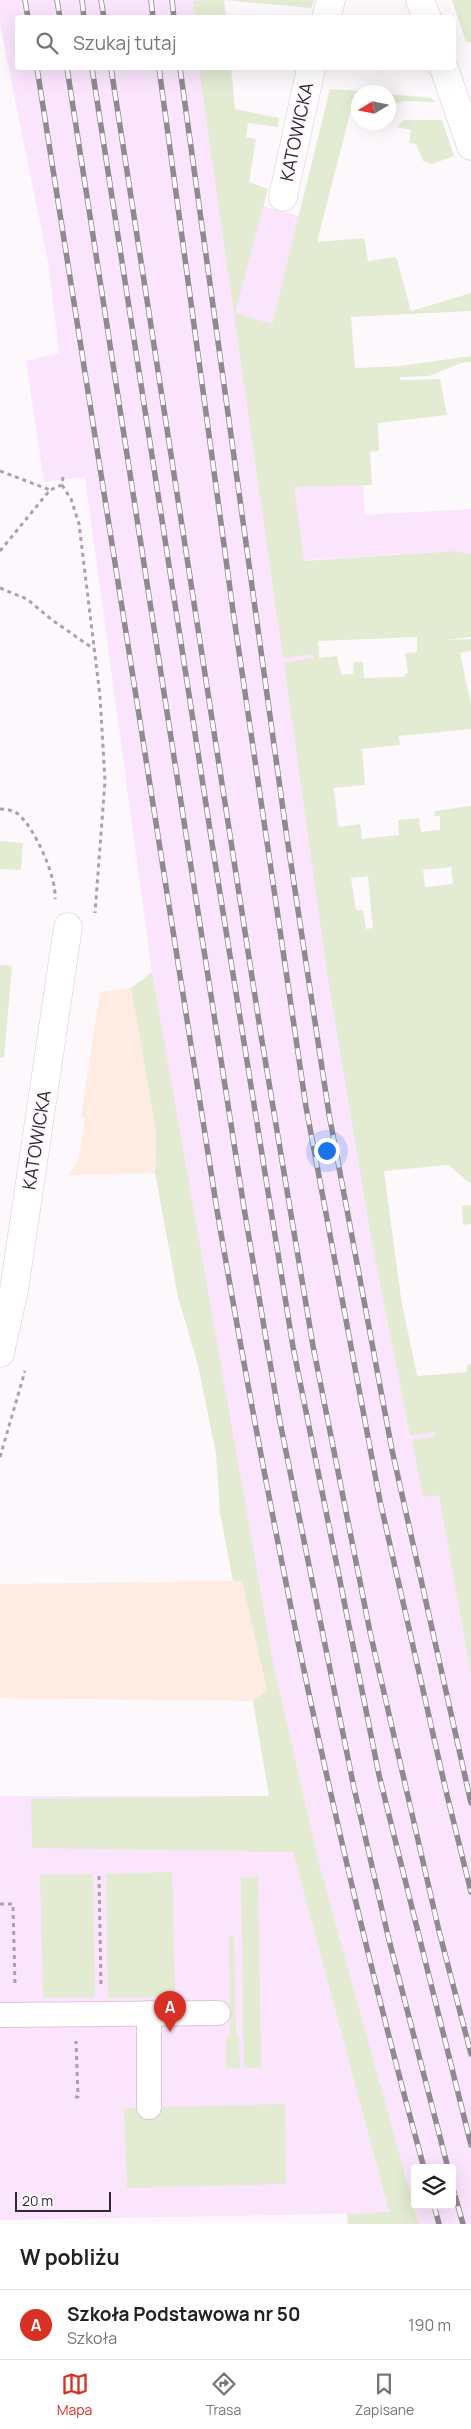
<!DOCTYPE html>
<html lang="pl">
<meta charset="utf-8">
<style>
:root{--surface:#fff;--page:#f2f2f2;--text:#222;--muted:#767676;--line:#e0e0e0;--accent:#d93025}
body{margin:0;font-family:Manrope,sans-serif;background:var(--page);color:var(--text)}
.controls{position:absolute;right:15px;bottom:15px;display:grid;overflow:hidden;border-radius:5px;box-shadow:0 5px 20px #0002}
.controls button{width:45px;height:45px;display:grid;place-items:center;padding:0;border:0;border-bottom:1px solid var(--line);background:var(--surface);color:var(--text);font:25px sans-serif}
.compass{position:absolute;left:351px;top:85px;width:45px;height:45px;border-radius:50%;background:var(--surface);box-shadow:0 5px 20px #0002;rotate:260deg}
.scale{position:absolute;left:15px;bottom:12px;width:96px;box-sizing:border-box;padding-left:5px;border:2px solid #312932;border-top:0;font-size:14px;line-height:18px;white-space:nowrap;color:#312932;-webkit-text-stroke:4px #fcf8fc;paint-order:stroke}
.you{position:absolute;left:326px;top:1150px;width:18px;height:18px;margin:-12px;border:4px solid #fff;border-radius:50%;background:#1a73e8;box-shadow:0 0 0 8px #1a73e833}
.badge{display:grid;place-items:center;width:32px;height:32px;border-radius:50%;background:var(--accent);color:#fff;font-size:16px;font-weight:700}
.pin{position:absolute;translate:-50% -41px;filter:drop-shadow(0 1px 2px #0008)}
.pin::after{content:'';position:absolute;top:26px;width:18px;height:15px;background:inherit;clip-path:polygon(0 0,100% 0,50% 100%)}
.list{margin:0;padding:0;list-style:none}
h2{display:flex;justify-content:space-between;align-items:center;height:65px;margin:0;padding:0 20px;font-size:21px}
h2 small{font-size:16px;font-weight:400;color:var(--muted)}
.list li{display:grid;grid-template-columns:32px 1fr auto;gap:15px;align-items:center;box-sizing:border-box;height:70px;padding:0 20px;border-top:1px solid var(--line)}
.list b{display:block;font-size:19px;white-space:nowrap}
.list p{margin:0;font-size:16px;white-space:nowrap;color:var(--muted)}
.list em{font-size:16px;font-style:normal;color:var(--muted)}
.icon{flex:none;width:28px;height:28px;fill:none;stroke:currentColor;stroke-width:2;stroke-linecap:round;stroke-linejoin:round}
.map{position:relative;flex:none;width:471px;height:2224px;overflow:hidden}
.search{position:absolute;background:var(--surface);box-shadow:0 5px 20px #0002;left:15px;right:15px;top:15px;height:55px;display:flex;align-items:center;gap:12px;box-sizing:border-box;padding:0 18px;border-radius:5px;color:var(--muted);font-size:19px}
.sheet{height:135px;background:var(--surface)}
nav{display:flex;justify-content:space-around;align-items:center;box-sizing:border-box;height:70px;border-top:1px solid var(--line);background:var(--surface);font-size:14px;color:var(--muted)}
nav a{display:grid;justify-items:center;gap:2px}
nav .on{color:var(--accent)}
.map>svg:first-child{display:block}
</style>
<div class="map">
<svg width="471" height="2224" viewBox="0 0 471 2224">
<rect width="100%" height="100%" fill="#fcf8fc"/>
<g fill="#feebe1">
<polygon points="131,988 156,1131 155,1173 69,1175 79,1158 85,1118 81,1117 100,992"/>
<polygon points="242,1581 267,1690 253,1701 0,1698 0,1584"/>
</g>
<g fill="#fae5fd" fill-rule="evenodd">
<path d="M0,0H213L214,17L18,18V68H220L236,199L300,216L272,323L294,487L363,485L365,515L471,509V554L456,551L308,560L358,995L401,1299L417,1376H421L442,1411L435,1466L471,1675V2224H419L320,1867L273,1662L185,1172L152,972L85,477L44,482L26,361L59,353L49,267L0,25ZM415,2168H452V2205H415Z"/>
<polygon points="0,1796 269,1796 272,1851 293,1852 389,2213 0,2220"/>
</g>
<g fill="#e3ebd3" fill-rule="evenodd">
<polygon points="207,0 314,0 311,8 224,0 226,17 194,17 193,1"/>
<polygon points="452,0 471,0 471,42 466,42"/>
<path d="M199,68H231L235,109L279,118L278,127L248,123L246,137L256,139L249,182L268,189L235,313L272,324L330,89L374,92L355,94L317,242L364,238L368,261L396,257L411,311L471,293V311L351,317L355,368L400,366L471,356V362L461,363L429,376L400,377V380L440,379L447,415L378,423L379,451L370,452L372,485L294,487L304,561L456,551L471,554V637L445,640L471,639V651L460,653L471,705V729L399,736L400,745L362,749L365,785L333,788L338,827L360,824L362,839L399,835L398,820L419,818L421,832L440,830V816H435L434,811L471,806V1184L448,1165L384,1171L401,1299L417,1376L467,1372V1365L471,1364V1675L439,1495L423,1497L412,1440L435,1437L434,1432L410,1436L371,1237L327,972L284,663L313,658L312,654L283,658ZM417,637V652L405,653L408,672L403,677L364,678L363,662H354L353,674L341,675L337,656L319,658L318,641ZM451,867L453,884L425,887L423,870ZM368,876L373,928L366,929L363,910H356L351,878Z"/>
<polygon points="388,94 431,98 435,102 404,101 389,106"/>
<polygon points="404,120 442,120 454,156 432,164 423,161 416,144 409,143 411,130 397,127"/>
<polygon points="0,841 23,843 21,870 0,869"/>
<polygon points="0,965 12,966 4,1058 0,1058"/>
<polygon points="152,972 273,1662 320,1867 419,2224 348,2224 347,2214 389,2212 293,1852 32,1848 31,1799 269,1796 253,1701 267,1690 242,1581 233,1581 220,1513 216,1453 198,1365 178,1297 155,1173 156,1131 131,988"/>
<polygon points="471,1205 471,1224 463,1225 462,1206"/>
<polygon points="172,1872 175,1996 108,1998 106,1874"/>
<polygon points="93,1874 95,1997 43,1998 40,1875"/>
<polygon points="241,1877 258,1877 261,2068 244,2068"/>
<polygon points="234,1935 236,2035 239,2036 240,2068 226,2069 226,2036 230,2036 229,1936"/>
<polygon points="285,2104 286,2184 127,2188 124,2108"/>
</g>
<g fill="none" stroke-linecap="round" stroke-linejoin="round">
<defs>
<g id="pedestrian">
<polyline points="149,2013 149,2107"/>
<polyline points="0,2015 218,2013"/>
</g>
<g id="minor">
<polyline points="420,0 427,18"/>
<polyline points="326,18 331,0"/>
<polyline points="444,68 471,146"/>
<polyline points="283,197 311,68"/>
<polyline points="0,1353 14,1290 68,927"/>
</g>
</defs>
<use href="#pedestrian" stroke="#dbc6de" stroke-width="26"/>
<use href="#minor" stroke="#dbc6de" stroke-width="29"/>
<g stroke="#a8a3a9" stroke-width="3" stroke-dasharray="4 4" stroke-linecap="butt">
<polyline points="0,471 50,490"/>
<polyline points="62,485 71,499 79,524 100,696 105,781 95,913"/>
<polyline points="0,551 50,490 62,485 63,477"/>
<polyline points="0,588 27,599 52,620 94,649"/>
<path d="M0,809C6,809 13,810 18,814C35,828 57,878 55,899"/>
<polyline points="0,1457 25,1371"/>
<polyline points="99,1876 101,1985"/>
<polyline points="0,1904 13,1904 15,1986"/>
<polyline points="75,2097 78,2097 76,2041"/>
</g>
<use href="#pedestrian" stroke="#fff" stroke-width="24"/>
<use href="#minor" stroke="#fff" stroke-width="28"/>
<defs>
<g id="rail">
<polyline points="25,0 28,18"/>
<polyline points="57,0 60,18"/>
<polyline points="82,0 84,18"/>
<polyline points="101,0 104,18"/>
<polyline points="151,0 153,18"/>
<polyline points="172,0 174,18"/>
<path d="M37,68L217,1210C272,1532 337,1853 424,2168"/>
<polyline points="67,68 244,1208 280,1422 354,1788 388,1936 448,2168"/>
<polyline points="92,68 214,856 293,1347 379,1775 471,2145"/>
<polyline points="111,68 261,1035 313,1346 370,1632 439,1931 471,2054"/>
<polyline points="159,68 233,611 306,1107 380,1501 446,1791 471,1892"/>
<polyline points="180,68 286,831 329,1114 392,1450 471,1803"/>
<polyline points="452,2185 463,2224"/>
<polyline points="434,2205 439,2224"/>
</g>
</defs>
<use href="#rail" stroke="#908990" stroke-width="5.5"/>
<use href="#rail" stroke="#fcf8fc" stroke-width="4" stroke-dasharray="11" stroke-linecap="butt"/>
</g>
<g text-anchor="middle" stroke-width="4" stroke-linejoin="round" paint-order="stroke">
<g font-size="18" fill="#312932" stroke="#fcf8fc">
<text transform="translate(297 132) rotate(-78)" y="6">KATOWICKA</text>
<text transform="translate(37 1140) rotate(-81)" y="6">KATOWICKA</text>
</g>
</g>
</svg>
<div class="controls">
<button><svg class="icon" aria-label="layers" viewBox="0 0 24 24"><path d="M12 4l9 5-9 5-9-5zM3 14l9 5 9-5"/></svg></button>
</div>
<svg class="compass" viewBox="-18 -18 36 36"><path d="M0-13l5 13h-10z" fill="#e53935"/><path d="M0 13l5-13h-10z" fill="#767676"/></svg>
<div class="scale">20 m</div>
<div class="you"></div>
<div class="pin badge" style="left:170px;top:2032px">A</div>
<div class="search"><svg class="icon" aria-label="search" viewBox="0 0 24 24"><circle cx="10" cy="10" r="6"/><path d="M15 15l6 6"/></svg>Szukaj tutaj</div>
</div>
<section class="sheet">
<h2>W pobliżu<small></small></h2>
<ul class="list">
<li><span class="badge">A</span><div><b>Szkoła Podstawowa nr 50</b><p>Szkoła</p></div><em>190 m</em></li>
</ul>
</section>
<nav>
<a class="on"><svg class="icon" aria-label="map" viewBox="0 0 24 24"><path d="M3 6l6-2 6 2 6-2v14l-6 2-6-2-6 2zM9 4v14M15 6v14"/></svg>Mapa</a>
<a><svg class="icon" aria-label="directions" viewBox="0 0 24 24"><path d="M12 3l9 9-9 9-9-9zM9 14v-3h6M13 9l2 2-2 2"/></svg>Trasa</a>
<a><svg class="icon" aria-label="saved" viewBox="0 0 24 24"><path d="M7 4h10v16l-5-4-5 4z"/></svg>Zapisane</a>
</nav>
